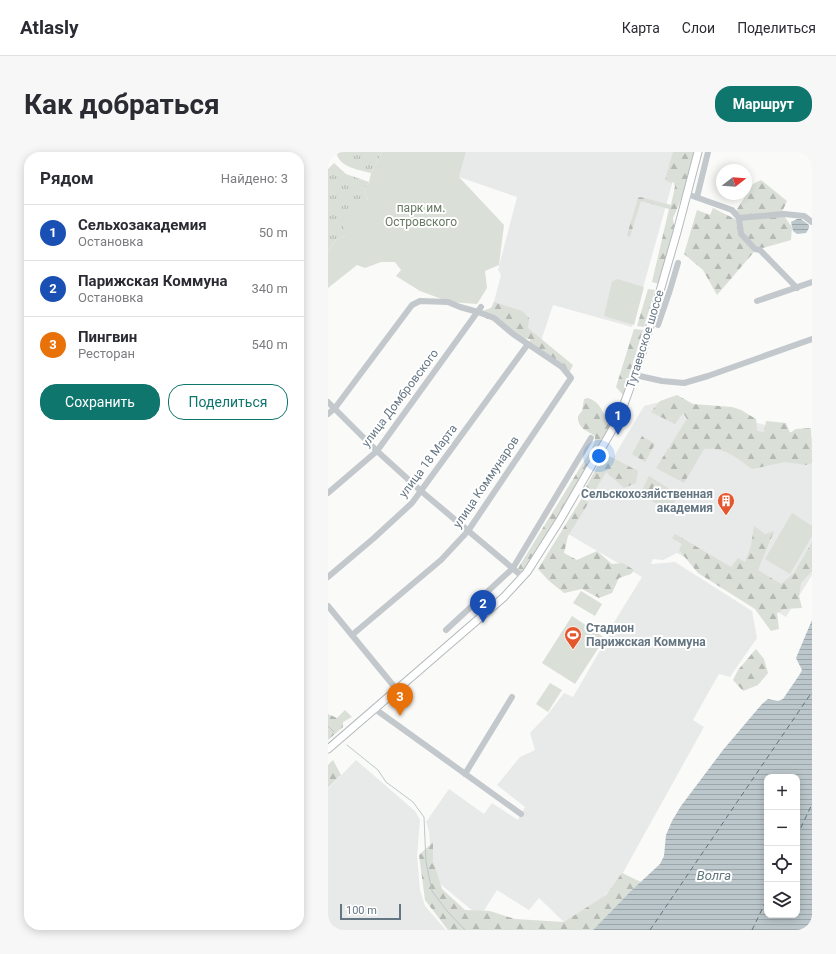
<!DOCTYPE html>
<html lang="ru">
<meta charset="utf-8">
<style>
:root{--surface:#fff;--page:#f7f7f7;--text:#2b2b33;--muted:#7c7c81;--line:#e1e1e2;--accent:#0f766e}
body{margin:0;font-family:Roboto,sans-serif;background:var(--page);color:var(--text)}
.controls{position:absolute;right:12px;bottom:12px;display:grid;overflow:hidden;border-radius:8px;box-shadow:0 2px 10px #0003}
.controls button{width:36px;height:36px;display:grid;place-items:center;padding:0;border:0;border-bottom:1px solid var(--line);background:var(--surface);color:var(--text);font:20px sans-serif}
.compass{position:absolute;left:388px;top:12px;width:36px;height:36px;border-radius:50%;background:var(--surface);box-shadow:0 2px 10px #0003;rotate:73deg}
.scale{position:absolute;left:12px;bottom:10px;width:61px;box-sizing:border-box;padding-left:4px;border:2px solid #657683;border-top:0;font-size:11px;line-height:14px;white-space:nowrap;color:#657683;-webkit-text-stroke:3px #fff;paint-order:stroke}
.you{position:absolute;left:271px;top:304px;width:14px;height:14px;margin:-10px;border:3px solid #fff;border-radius:50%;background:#1a73e8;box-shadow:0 0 0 6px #1a73e833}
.badge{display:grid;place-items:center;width:26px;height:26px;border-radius:50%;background:var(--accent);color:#fff;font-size:13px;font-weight:700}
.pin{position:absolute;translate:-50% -33px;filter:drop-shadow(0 1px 2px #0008)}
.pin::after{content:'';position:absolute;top:21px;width:14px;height:12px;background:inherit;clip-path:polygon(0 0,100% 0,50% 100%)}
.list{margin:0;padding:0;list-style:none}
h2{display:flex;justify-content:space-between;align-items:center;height:52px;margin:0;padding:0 16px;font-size:17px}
h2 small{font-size:13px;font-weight:400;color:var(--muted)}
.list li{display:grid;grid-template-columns:26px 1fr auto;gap:12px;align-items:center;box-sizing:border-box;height:56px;padding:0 16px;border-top:1px solid var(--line)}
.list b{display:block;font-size:15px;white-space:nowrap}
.list p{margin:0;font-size:13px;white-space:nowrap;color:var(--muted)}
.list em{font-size:13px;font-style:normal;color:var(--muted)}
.actions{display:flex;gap:8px;padding:12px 16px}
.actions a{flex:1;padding:9px 0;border:1px solid var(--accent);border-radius:16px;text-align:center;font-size:14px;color:var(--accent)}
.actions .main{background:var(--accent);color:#fff}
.icon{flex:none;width:22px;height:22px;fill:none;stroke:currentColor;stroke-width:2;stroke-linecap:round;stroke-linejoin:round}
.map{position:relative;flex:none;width:484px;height:778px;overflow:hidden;border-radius:16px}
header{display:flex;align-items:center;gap:24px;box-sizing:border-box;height:56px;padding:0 20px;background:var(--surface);border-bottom:1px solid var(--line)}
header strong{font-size:19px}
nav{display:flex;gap:22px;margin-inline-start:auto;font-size:14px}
.intro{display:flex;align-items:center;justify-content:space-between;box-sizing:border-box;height:96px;padding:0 24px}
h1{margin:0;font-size:28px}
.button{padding:10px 18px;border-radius:16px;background:var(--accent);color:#fff;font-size:14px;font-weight:700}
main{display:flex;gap:24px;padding:0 24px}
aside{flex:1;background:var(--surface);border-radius:16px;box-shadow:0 2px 10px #0003}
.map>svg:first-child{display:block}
</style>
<header>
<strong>Atlasly</strong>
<nav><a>Карта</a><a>Слои</a><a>Поделиться</a></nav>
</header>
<div class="intro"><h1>Как добраться</h1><a class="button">Маршрут</a></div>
<main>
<aside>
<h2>Рядом<small>Найдено: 3</small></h2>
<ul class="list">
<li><span class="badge" style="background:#1a4fb4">1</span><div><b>Сельхозакадемия</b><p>Остановка</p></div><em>50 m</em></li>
<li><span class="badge" style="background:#1a4fb4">2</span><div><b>Парижская Коммуна</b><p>Остановка</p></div><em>340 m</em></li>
<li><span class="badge" style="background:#e8710a">3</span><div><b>Пингвин</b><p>Ресторан</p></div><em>540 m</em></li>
</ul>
<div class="actions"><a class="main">Сохранить</a><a>Поделиться</a></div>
</aside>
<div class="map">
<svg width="484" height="778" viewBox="0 0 484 778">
<defs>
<pattern id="grass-tufts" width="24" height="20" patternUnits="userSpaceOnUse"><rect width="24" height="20" fill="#dadfd7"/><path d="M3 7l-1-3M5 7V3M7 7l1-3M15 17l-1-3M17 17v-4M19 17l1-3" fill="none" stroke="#b4b9b4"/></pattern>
<pattern id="forest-firs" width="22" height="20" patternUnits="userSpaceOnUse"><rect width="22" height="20" fill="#dadfd7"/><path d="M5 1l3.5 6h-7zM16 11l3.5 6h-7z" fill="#b4b9b4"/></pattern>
<pattern id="water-rules" width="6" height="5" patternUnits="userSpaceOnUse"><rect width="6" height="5" fill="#bbc7cb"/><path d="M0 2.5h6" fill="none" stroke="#9ca6aa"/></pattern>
</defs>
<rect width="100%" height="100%" fill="#fafaf8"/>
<g fill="#e8e9e9">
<polygon points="138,0 353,0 304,175 225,153 213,189 164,157 173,123 170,118 189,45 131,25"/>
<polygon points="343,247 484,286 484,423 458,465 349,401 335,408 325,407 323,412 347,410 424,459 429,486 402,525 391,522 365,568 376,575 292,726 272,749 242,776 211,746 201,758 169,738 152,765 105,726 101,680 98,670 121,637 156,662 164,651 190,668 197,655 169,633 192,605 207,598 202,581 220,562 236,541 245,545 281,483 280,480 314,425 240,382 316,254"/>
<polygon points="28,608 87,659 92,668 89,704 92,738 97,754 118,778 0,778 0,637"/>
</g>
<g fill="url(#grass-tufts)">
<path d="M10,0H54L43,21C31,18 13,15 9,3Z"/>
<path d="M6,11L18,22L41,30L36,40L40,47C24,55 23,67 18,83L7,89L0,99V17Z"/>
</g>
<g fill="url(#forest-firs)">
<polygon points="345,0 366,0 354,45 345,66 346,74 331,132 324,130 341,57 313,49 302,85 301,85 299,83 310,46 312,45 343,53 347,34 346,30 343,31 337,28"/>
<polygon points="433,28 459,49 454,60 412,64 406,62 425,32"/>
<polygon points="385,56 409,68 411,83 426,100 389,143 375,118 356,102 369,58 382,63"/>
<polygon points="456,64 464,75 463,88 431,97 415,81 413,68"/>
<polygon points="320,137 327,138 316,175 309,174"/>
<polygon points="166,150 194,159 201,166 200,176 245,213 240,223 203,195 202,187 193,186 166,167 159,167 155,163 154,159 163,156"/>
<polygon points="306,177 315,178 295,243 288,235"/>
<path d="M349,243L365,252L404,255L413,258L428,267L429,279L436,280L438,269L458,271L462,281L468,277L483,276L484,311L478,313L457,310L424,317C407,305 398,295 376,297L356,331L328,316L359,267L355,261L347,272L323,260L332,249Z"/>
<path d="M260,246C269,249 272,254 276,262L280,263L290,260L289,265L273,294L196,418L193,420L190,417L192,413L263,298L267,289V284C259,279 249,276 250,264L254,259L256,247Z"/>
<polygon points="314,284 327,292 317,310 304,302"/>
<polygon points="279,303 310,319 308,331 296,336 278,320 266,340 258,335 274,306"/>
<path d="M321,324L351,343L344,354C329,355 324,349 313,340Z"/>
<polygon points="254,346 261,350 240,384 236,401 249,408 269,399 284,412 295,411 306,418 303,422 291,426 284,441 271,446 254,437 236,441 220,428 210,417"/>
<polygon points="426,374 437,382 446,379 430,418 453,432 466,421 484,390 484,419 473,431 471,444 474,456 456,457 449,461 451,477 443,479 427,457 370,421 351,398 354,392 344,386 347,382 403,415 410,406 417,410 423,394"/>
<polygon points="428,497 436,507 440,521 430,533 415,539 405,528 410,518"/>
<polygon points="17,558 24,565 15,570 15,575 0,588 0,562 9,566"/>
<polygon points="5,608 13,623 0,636 0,613"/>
<polygon points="105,690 105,709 114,737 137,758 162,759 187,767 236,770 278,743 294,721 313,730 265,778 120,778 97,748 91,703"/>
</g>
<g fill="#dadfd7">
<polygon points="54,0 138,0 131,25 176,73 171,113 157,119 159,136 149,152 122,150 92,139 68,124 73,118 67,110 53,110 37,116 29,113 0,136 0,99 7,89 18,83 14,70 32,51 40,47 36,40 41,30 43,21"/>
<polygon points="289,127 316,135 306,173 276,164 284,130"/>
<polygon points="464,361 484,374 484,384 462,422 437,407"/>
<polygon points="253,439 274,452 267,464 245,451"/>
<polygon points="244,464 277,486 247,532 214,511"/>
<polygon points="222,531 234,538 220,560 208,552"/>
</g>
<g fill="url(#water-rules)" fill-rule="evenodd">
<polygon points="469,67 473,67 481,73 481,76 478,81 469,82 465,79 463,70"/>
<path d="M484,468V778H265L303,739L332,712L336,704L338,683L344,669L353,654L395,598L434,552L440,547L450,549L455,547L472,522L474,518L468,506ZM439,625H469V763H439Z"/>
</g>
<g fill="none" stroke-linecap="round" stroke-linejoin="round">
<g stroke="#bbc7cb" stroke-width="1">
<polyline points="0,574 6,580"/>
<polyline points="19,593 50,618 58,630 85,650 96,665 98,710 104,739 119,759 137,778"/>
</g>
<g stroke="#60757c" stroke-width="1" stroke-dasharray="5 4" stroke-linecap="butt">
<polyline points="469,684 484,652"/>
<polyline points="322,778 484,540"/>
<polyline points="424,778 439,747"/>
</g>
<defs>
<polyline id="major" points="0,597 176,445 199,420 232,368 291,266 313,205 349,80 370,0"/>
</defs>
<use href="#major" stroke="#b5babe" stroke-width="9"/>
<g stroke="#c3c8cc" stroke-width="6">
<polyline points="359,42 404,58 411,66 456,62 476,64 484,70"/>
<polyline points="369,45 380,0"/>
<polyline points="411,66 413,82 427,97 432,98 469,136"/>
<polyline points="429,149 484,130"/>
<polyline points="330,173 342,138 350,111"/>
<polyline points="307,223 334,229 356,231 380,224 484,187"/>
<polyline points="0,250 49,299 93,339 195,425"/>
<polyline points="0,262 7,256 84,153 92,149 120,150 132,155 150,160 166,166 185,182 234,215 243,226 140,379 113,408 24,483"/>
<polyline points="0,341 49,299 153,155"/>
<polyline points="0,425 46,386 84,351 200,192"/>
<polyline points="0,454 69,538"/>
<polyline points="118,478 185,416 263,286"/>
<polyline points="47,557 193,662"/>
<polyline points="137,622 184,545"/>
</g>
<use href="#major" stroke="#fff" stroke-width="7"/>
<polyline stroke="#a2aab0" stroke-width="1" points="0,3 2,0"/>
</g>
<defs>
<symbol id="building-pin" viewBox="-11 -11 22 30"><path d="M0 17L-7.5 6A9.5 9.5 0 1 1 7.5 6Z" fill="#e4572e" stroke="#fff"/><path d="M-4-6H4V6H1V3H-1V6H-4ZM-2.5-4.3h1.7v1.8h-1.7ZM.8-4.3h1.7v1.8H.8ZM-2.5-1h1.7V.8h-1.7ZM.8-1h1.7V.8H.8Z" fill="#fff"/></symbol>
<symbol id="stadium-pin" viewBox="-11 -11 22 30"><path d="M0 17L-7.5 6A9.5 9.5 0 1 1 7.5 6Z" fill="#e4572e" stroke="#fff"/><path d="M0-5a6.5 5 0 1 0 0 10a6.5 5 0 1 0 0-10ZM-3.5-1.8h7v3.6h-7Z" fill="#fff"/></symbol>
</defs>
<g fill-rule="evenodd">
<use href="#building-pin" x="388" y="339" width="20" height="27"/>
<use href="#stadium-pin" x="235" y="473" width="20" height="27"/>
</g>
<g text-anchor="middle" stroke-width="4" stroke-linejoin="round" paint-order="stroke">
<g font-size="12" fill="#687a64" stroke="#fff">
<text x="93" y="60">парк им.<tspan x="93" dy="14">Островского</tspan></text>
</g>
<g font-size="12" fill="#657683" stroke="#fff">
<text transform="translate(317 187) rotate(-73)" y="4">Тутаевское шоссе</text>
<text transform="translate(72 246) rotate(-53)" y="4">улица Домбровского</text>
<text transform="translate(100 309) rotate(-53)" y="4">улица 18 Марта</text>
<text transform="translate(158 330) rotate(-56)" y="4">улица Коммунаров</text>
</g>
<g font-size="12" font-weight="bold" fill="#657683" stroke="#fff" text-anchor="end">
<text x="385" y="346">Сельскохозяйственная<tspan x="385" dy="14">академия</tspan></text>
<text x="258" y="480" text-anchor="start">Стадион<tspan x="258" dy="14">Парижская Коммуна</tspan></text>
</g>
<g font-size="13" font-style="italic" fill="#60757c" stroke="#fff">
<text x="386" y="728">Волга</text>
</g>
</g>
</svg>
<div class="controls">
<button>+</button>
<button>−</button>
<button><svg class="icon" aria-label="locate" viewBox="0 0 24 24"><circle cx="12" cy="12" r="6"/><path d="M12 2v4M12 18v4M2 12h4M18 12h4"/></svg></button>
<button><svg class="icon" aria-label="layers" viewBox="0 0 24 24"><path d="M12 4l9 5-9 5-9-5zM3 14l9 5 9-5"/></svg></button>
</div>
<svg class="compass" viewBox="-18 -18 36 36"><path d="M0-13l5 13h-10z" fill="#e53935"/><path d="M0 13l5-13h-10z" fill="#7c7c81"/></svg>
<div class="scale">100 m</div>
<div class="you"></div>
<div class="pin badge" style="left:290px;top:283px;background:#1a4fb4">1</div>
<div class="pin badge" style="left:155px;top:471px;background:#1a4fb4">2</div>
<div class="pin badge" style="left:72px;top:564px;background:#e8710a">3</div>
</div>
</main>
